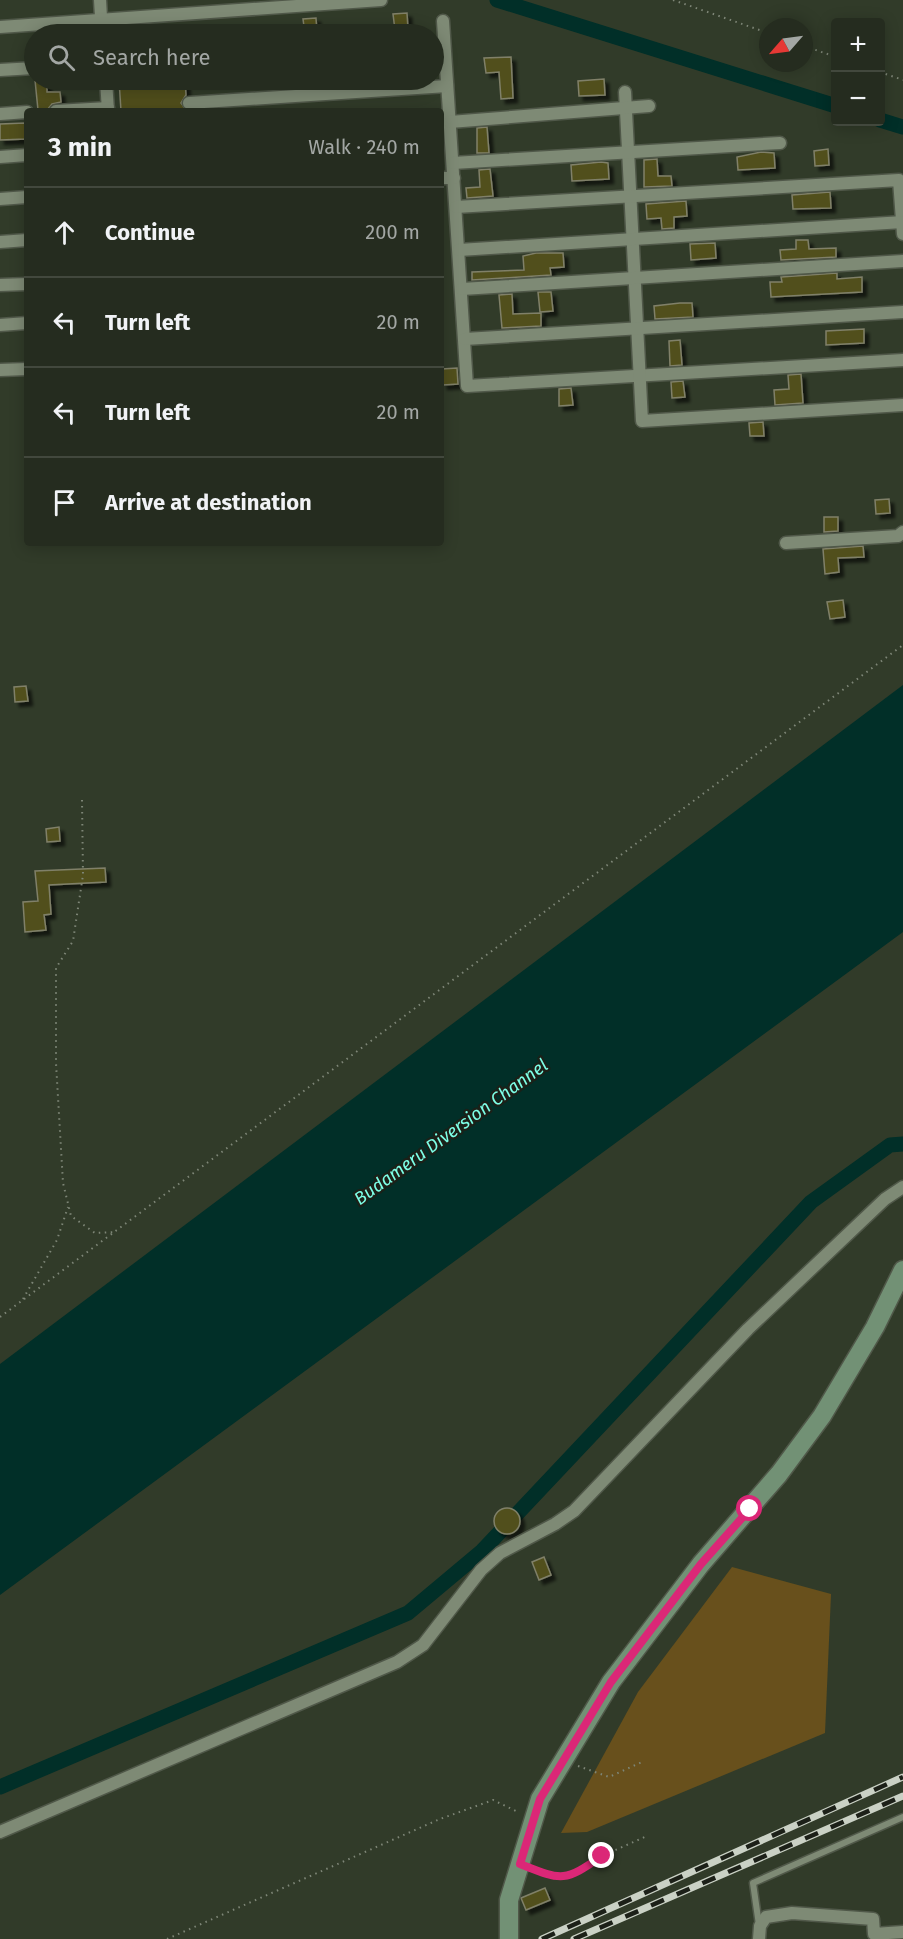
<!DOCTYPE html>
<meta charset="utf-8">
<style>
:root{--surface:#252c1f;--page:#31382c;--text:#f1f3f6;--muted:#a3a7a4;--line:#42483d}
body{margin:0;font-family:"Fira Sans",sans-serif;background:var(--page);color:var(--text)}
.controls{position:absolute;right:18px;top:18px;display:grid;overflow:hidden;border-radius:6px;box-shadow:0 3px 15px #0003}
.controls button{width:54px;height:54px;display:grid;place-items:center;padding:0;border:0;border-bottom:2px solid var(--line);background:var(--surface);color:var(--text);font:30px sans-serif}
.compass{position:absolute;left:759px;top:18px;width:54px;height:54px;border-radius:50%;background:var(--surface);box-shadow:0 3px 15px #0003;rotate:242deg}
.stop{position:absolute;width:18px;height:18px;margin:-14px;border:4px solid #db2777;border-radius:50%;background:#fff}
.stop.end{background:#db2777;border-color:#fff;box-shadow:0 2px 6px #0008}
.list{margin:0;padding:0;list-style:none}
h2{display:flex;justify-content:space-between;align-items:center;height:78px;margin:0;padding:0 24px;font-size:26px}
h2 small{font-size:20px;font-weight:400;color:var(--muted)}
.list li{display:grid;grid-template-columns:39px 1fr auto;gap:18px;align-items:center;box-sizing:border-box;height:90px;padding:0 24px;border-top:2px solid var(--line)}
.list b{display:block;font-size:22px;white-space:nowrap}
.list em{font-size:20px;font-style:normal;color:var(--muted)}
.icon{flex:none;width:33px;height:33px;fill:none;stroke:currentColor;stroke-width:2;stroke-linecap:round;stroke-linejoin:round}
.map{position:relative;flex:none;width:903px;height:1939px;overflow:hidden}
.search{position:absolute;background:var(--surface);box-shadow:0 3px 15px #0003;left:24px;top:24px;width:420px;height:66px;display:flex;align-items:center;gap:15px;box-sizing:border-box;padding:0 21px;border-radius:33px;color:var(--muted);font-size:22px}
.panel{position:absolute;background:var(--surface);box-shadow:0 3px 15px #0003;left:24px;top:108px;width:420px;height:438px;border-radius:6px}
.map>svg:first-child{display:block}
</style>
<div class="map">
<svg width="903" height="1939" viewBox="0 0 903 1939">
<defs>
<filter id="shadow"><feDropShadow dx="4.5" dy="4.5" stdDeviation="1.5" flood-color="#0009"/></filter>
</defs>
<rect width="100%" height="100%" fill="#313b29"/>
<polygon fill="#68501c" points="732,1567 831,1594 825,1733 587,1832 561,1833 638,1692"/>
<polygon fill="#012f28" points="903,685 903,932 0,1595 0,1364"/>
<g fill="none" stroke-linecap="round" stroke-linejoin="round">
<g stroke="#012f28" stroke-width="15">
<polyline points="497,0 836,106"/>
<polyline points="880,120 903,127"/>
<polyline points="0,1787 408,1613 482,1551 811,1202 890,1145 903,1144"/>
</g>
</g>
<g fill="#51501b" stroke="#808069" stroke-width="1.5" filter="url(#shadow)">
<polygon points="407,13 408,29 395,30 393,14"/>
<polygon points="316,18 317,33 305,34 303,19"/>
<polygon points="511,57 513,98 501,99 499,72 486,73 484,58"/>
<polygon points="604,79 605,95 579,96 578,81"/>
<polygon points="35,80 47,80 47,92 60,92 61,102 52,104 48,109 38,110"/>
<polygon points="119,80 185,80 186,95 181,103 187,111 121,111"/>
<polygon points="25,123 26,139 0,140 0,124"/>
<polygon points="487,127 489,153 477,153 477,128"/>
<polygon points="828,149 829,165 815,166 814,151"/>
<polygon points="761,152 774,153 775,168 738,170 737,157"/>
<polygon points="657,159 658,176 671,176 672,186 644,187 644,160"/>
<polygon points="601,162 608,163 609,179 572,181 571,165"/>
<polygon points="490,169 493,196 467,198 466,188 480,187 479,170"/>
<polygon points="830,192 831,208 793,209 792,195"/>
<polygon points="686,201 687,216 674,217 674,228 662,229 661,218 647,219 646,204"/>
<polygon points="796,240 808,240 809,249 836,248 836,257 781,260 780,250 796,249"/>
<polygon points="715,243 716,258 691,260 690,244"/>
<polygon points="536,253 563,253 564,267 550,268 551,275 472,280 472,272 524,270 523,256"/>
<polygon points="837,273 837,279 862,277 862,292 771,297 770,282 782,282 781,277"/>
<polygon points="538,292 551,292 553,311 540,312"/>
<polygon points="512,294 513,314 541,313 541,326 502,328 499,295"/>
<polygon points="680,303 692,303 693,317 655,319 654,306"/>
<polygon points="864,329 864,343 826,345 826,331"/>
<polygon points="680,340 682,365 670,366 669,341"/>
<polygon points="457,368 458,384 443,385 442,369"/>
<polygon points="801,374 803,403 775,405 774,390 789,389 788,375"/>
<polygon points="683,381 685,397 672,398 671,382"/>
<polygon points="571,388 573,405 559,406 559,389"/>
<polygon points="763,422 764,436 750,436 749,423"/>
<polygon points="889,499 890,513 876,514 875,500"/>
<polygon points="824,517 838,517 838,531 824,532"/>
<polygon points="863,546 864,557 838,558 839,572 825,574 823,549"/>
<polygon points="843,600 845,617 830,619 827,602"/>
<polygon points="26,686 28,701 15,702 14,687"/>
<polygon points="59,827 60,841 47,842 46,829"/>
<polygon points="105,868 106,882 49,885 51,914 44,915 46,930 25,932 23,902 38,901 35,871"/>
<circle cx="507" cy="1521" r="13"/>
<polygon points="544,1557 551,1575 539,1580 532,1562"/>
<polygon points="545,1888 550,1900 526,1910 521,1898"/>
</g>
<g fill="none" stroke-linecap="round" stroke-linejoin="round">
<defs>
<polyline id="service" points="759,1925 753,1883 903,1817"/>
<g id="minor">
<polyline points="100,0 102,34"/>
<polyline points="443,21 467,386 903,360"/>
<polyline points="0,27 381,0"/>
<polyline points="0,70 34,68"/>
<polyline points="106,80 108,111"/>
<polyline points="625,92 642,421 903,405"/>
<polyline points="189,103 447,86"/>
<polyline points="56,111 108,108"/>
<polyline points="0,114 27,112"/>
<polyline points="450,122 649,106"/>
<polyline points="0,157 27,155"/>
<polyline points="453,163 780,143"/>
<polyline points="441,178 454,178"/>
<polyline points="0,199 27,197"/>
<polyline points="456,207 899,180 903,234"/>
<polyline points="0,242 27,240"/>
<polyline points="459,250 903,222"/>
<polyline points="0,285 27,284"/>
<polyline points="462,289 903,261"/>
<polyline points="0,325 27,323"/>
<polyline points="465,339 903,312"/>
<polyline points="0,370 27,369"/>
<polyline points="786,543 898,536 903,532"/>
<polyline points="0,1832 397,1662 423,1645 481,1570 500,1553 555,1524 574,1511 748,1329 885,1199 903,1187"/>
<polyline points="759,1939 760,1926 766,1917 792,1913 873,1919 874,1934 903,1932"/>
</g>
<polyline id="secondary" points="509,1939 509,1900 540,1799 611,1682 701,1564 779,1474 822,1416 875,1327 903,1270"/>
</defs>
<use href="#service" stroke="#505849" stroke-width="9"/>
<use href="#minor" stroke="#505849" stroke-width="15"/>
<use href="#secondary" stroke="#505849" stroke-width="21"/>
<g stroke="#7e8677" stroke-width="2" stroke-dasharray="1.5 4.5" stroke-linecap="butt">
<polyline points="673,0 768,33"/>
<polyline points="804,46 836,57"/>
<polyline points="880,72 903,80"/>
<polyline points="82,800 83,875 73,941 56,968 56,1063 63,1183 71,1216 95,1233 115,1232"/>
<polyline points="23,1299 57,1240 68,1207"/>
<polyline points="0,1317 903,645"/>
<polyline points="578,1766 609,1777 642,1762"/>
<polyline points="534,1869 549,1875 572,1876 602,1856 647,1836"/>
<polyline points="167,1939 440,1819 493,1800 518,1812"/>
</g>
<use href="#service" stroke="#7e8a75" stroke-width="6"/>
<use href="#minor" stroke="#7e8a75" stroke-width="12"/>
<use href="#secondary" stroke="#729175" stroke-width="18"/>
<defs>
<g id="rail">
<polyline points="542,1939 903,1777"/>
<polyline points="574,1939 903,1796"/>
</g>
</defs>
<use href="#rail" stroke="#cad1c5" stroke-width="7"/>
<use href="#rail" stroke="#1c2018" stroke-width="4.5" stroke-dasharray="14" stroke-linecap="butt"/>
</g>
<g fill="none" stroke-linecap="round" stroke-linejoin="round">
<path stroke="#db2777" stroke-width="8" d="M602,1856C564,1882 563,1881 520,1864L540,1799L611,1682L701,1564L750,1509"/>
</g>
<g text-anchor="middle" stroke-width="4.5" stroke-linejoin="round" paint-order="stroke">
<g font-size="18" font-style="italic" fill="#7dffe7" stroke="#1c2018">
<text transform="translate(451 1132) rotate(-36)" y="6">Budameru Diversion Channel</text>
</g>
</g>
</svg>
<div class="controls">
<button>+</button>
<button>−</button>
</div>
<svg class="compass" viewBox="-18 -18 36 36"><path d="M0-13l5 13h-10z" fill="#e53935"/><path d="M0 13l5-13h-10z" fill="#a3a7a4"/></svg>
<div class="stop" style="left:750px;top:1509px"></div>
<div class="stop end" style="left:602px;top:1856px"></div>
<div class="search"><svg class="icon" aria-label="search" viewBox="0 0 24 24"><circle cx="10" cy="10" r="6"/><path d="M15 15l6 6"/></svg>Search here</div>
<section class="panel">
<h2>3 min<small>Walk · 240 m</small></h2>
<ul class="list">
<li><svg class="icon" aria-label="ahead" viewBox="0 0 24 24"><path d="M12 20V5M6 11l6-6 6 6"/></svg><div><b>Continue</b></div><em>200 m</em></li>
<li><svg class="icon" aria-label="left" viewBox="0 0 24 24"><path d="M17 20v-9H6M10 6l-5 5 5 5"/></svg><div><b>Turn left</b></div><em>20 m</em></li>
<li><svg class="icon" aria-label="left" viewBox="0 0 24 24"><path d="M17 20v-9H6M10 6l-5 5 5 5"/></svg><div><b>Turn left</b></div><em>20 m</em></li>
<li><svg class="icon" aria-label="arrive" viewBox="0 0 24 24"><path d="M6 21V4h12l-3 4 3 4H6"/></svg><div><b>Arrive at destination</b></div></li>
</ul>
</section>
</div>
